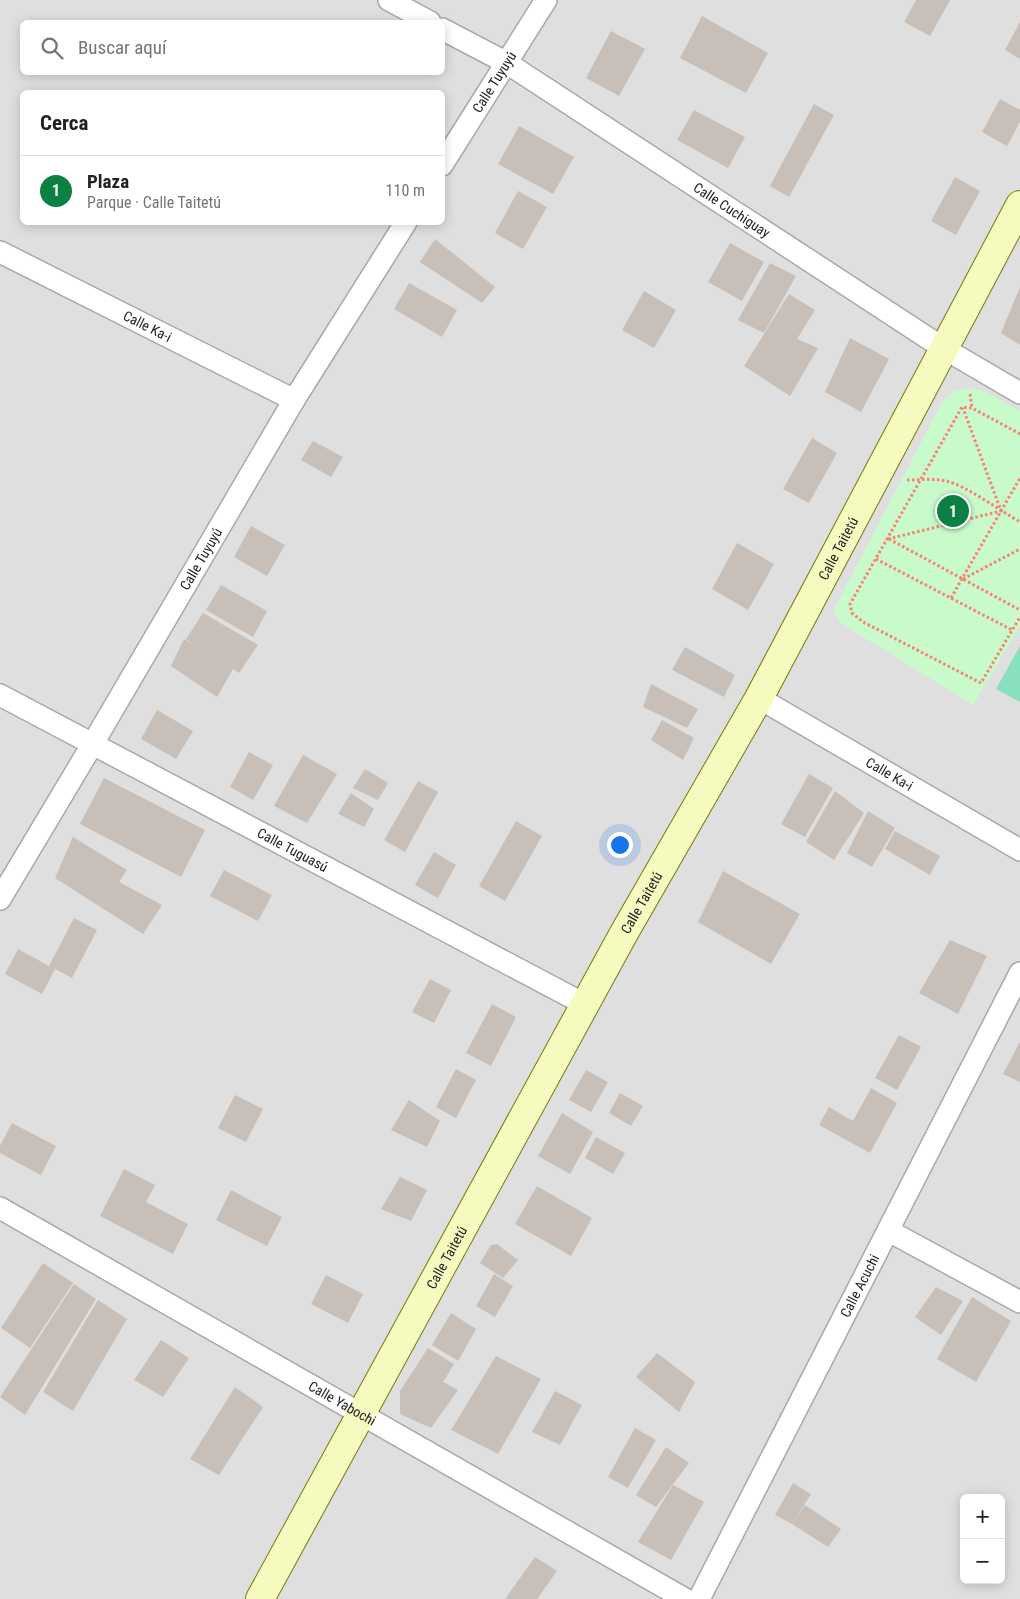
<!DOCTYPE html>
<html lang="es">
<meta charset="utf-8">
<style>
:root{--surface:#fff;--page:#f6f6f6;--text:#202124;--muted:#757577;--line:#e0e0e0;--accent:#0b8043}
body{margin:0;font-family:"Roboto Condensed",sans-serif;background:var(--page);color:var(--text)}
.controls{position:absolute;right:15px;bottom:15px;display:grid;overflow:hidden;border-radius:8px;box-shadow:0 2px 12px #0003}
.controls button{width:45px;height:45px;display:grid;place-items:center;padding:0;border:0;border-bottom:1px solid var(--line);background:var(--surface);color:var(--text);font:25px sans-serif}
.you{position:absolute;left:619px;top:844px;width:18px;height:18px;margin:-12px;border:4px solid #fff;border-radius:50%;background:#1a73e8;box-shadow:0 0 0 8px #1a73e833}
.badge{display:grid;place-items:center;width:32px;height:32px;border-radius:50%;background:var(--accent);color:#fff;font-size:16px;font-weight:700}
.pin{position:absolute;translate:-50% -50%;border:2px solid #fff;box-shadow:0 1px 5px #0006}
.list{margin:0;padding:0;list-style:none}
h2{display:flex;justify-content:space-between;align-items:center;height:65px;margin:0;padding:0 20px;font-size:21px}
h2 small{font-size:16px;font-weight:400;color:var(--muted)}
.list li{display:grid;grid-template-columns:32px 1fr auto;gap:15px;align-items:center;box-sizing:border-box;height:70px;padding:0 20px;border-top:1px solid var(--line)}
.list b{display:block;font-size:19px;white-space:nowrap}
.list p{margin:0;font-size:16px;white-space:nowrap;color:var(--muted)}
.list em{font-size:16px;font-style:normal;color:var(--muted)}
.icon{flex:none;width:28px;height:28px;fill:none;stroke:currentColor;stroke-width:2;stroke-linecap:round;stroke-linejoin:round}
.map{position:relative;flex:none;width:1020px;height:1599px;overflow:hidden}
.search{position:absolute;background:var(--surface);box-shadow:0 2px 12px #0003;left:20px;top:20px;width:425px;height:55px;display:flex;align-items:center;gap:12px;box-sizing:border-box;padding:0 18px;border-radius:8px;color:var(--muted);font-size:19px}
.panel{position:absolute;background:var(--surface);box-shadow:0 2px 12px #0003;left:20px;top:90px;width:425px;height:135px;border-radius:8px}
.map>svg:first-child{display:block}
</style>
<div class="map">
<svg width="1020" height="1599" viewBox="0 0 1020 1599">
<rect width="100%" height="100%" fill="#f2efe9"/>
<path fill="#e0dfdf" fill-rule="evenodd" d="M0,0H1020V1599H0ZM22,22H442V72H22ZM22,92H442V222H22ZM964,1498H1001V1580H964Z"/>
<polygon fill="#c8facc" points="971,388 984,391 1020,411 1020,626 973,705 839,622 833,611 942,402 955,391"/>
<polygon fill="#88e0be" points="1020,646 1020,702 996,689"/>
<g fill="#c7bfb8">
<polygon points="916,0 950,0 930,36 904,22"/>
<polygon points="702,16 768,53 746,93 680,58"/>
<polygon points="1020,22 1020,59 1005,50"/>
<polygon points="611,31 645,49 619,96 586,78"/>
<polygon points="1000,99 1020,110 1020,122 1007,146 982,132"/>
<polygon points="814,104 834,115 789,197 770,186"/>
<polygon points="694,110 745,137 728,168 677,140"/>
<polygon points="519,126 574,157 553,194 498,164"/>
<polygon points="955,177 980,191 956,235 931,221"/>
<polygon points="518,191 547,207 523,249 495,233"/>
<polygon points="435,239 495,287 482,303 420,262"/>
<polygon points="730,243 764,262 742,301 708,282"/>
<polygon points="770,263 796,276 764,333 738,320"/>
<polygon points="409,283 457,310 442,337 394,309"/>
<polygon points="1020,287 1020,345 1001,333"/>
<polygon points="644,291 676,310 654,348 622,330"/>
<polygon points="789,294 815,310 797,339 818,348 790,396 744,366"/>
<polygon points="850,338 889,359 861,412 825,392"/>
<polygon points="812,438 837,453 809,503 783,489"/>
<polygon points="313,441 343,457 331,477 301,460"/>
<polygon points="251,526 285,545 267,576 234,557"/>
<polygon points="737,543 774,564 748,610 712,589"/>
<polygon points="221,585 267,611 253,637 206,610"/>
<polygon points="203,613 258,645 239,673 233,669 217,697 171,666 184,639 196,646 186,639"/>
<polygon points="685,647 735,675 724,697 672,670"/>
<polygon points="651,684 698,709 687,728 643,707"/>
<polygon points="157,710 193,731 176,759 141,739"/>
<polygon points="662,720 694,738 683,760 651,740"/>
<polygon points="249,752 273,765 253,800 230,787"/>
<polygon points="303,755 337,774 307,823 274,806"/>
<polygon points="365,769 388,783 378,800 353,788"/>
<polygon points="809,774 833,788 805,837 781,824"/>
<polygon points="104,778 205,830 181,877 80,824"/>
<polygon points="418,781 438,792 405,852 384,840"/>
<polygon points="835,791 864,813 834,860 806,842"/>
<polygon points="351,793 374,809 364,827 338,814"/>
<polygon points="868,811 895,828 872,867 847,853"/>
<polygon points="516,821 542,836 505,901 479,886"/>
<polygon points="895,831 940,856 930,875 885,849"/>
<polygon points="73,837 127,870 119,882 162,905 143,934 55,878"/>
<polygon points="434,852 456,865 438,898 415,885"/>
<polygon points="224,870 272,895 258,921 210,896"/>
<polygon points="723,871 800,914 771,964 698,922"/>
<polygon points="74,918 97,930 72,978 55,969 42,994 5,974 18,949 49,966"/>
<polygon points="950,940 987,956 958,1014 919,993"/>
<polygon points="430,979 451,990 434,1023 412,1012"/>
<polygon points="492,1004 516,1017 491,1066 466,1053"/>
<polygon points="899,1035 921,1047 897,1090 875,1078"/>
<polygon points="1020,1042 1020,1082 1003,1074"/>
<polygon points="456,1069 476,1080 456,1118 436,1107"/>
<polygon points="586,1070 608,1082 591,1112 569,1100"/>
<polygon points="871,1088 897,1103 870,1153 819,1125 829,1107 853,1121"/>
<polygon points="620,1093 643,1106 631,1126 609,1113"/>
<polygon points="235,1095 263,1109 246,1142 218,1128"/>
<polygon points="409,1100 440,1121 427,1147 391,1130"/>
<polygon points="562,1113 593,1132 570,1174 538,1156"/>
<polygon points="12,1123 56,1146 41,1175 0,1153 0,1146"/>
<polygon points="596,1137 625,1153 613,1174 585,1158"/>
<polygon points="124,1169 155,1185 146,1202 188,1224 173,1254 100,1216"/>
<polygon points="400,1177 427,1190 411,1221 381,1209"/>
<polygon points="537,1186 592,1218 571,1256 515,1224"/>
<polygon points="231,1190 282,1217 267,1246 216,1220"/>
<polygon points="497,1244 518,1260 503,1278 480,1263 491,1245"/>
<polygon points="43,1263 73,1283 30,1348 1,1328"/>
<polygon points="494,1274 513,1286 495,1317 476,1306"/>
<polygon points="326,1275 363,1294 348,1323 311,1304"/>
<polygon points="74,1284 96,1299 25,1415 0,1397"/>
<polygon points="936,1287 963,1301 941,1335 915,1317"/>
<polygon points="972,1297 1011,1321 976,1382 937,1359"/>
<polygon points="98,1300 127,1319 73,1411 43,1392"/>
<polygon points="451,1313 476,1329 458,1361 432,1345"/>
<polygon points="161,1340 189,1358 163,1397 134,1380"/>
<polygon points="428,1348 454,1364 443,1382 458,1390 431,1428 400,1414 400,1391"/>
<polygon points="657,1353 695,1382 679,1412 636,1377"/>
<polygon points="496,1356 541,1379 498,1454 451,1430"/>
<polygon points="235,1387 263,1407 219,1475 190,1459"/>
<polygon points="555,1391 582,1405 560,1445 532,1432"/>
<polygon points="635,1428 656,1440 628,1488 608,1477"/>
<polygon points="666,1447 689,1463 656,1507 636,1495"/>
<polygon points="793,1483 811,1494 792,1524 775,1515"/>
<polygon points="673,1485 704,1502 671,1560 638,1542"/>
<polygon points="805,1505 841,1529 828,1547 792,1524"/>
<polygon points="535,1557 557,1571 537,1599 505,1599"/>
</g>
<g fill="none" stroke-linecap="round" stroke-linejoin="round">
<defs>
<g id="street">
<polyline points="389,0 430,22"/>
<path id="s1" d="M442,29L507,63L943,348L1020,393"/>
<path id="s2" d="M442,165L546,0"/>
<path id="s3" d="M0,252L294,400"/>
<path id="s4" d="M0,695L586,1005"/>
<path id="s5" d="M759,698L1020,850"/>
<path id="s6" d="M0,899L92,745L294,400L406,222"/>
<path id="s7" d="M0,1208L685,1599"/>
<polyline points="889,1231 1020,1302"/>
<path id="s8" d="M699,1599L1020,973"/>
</g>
<g id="secondary">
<path id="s9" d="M260,1599L624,933L759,698L1020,205"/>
</g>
</defs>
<use href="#street" stroke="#a9a9a9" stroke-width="24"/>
<use href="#secondary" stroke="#707d05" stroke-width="30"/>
<g stroke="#fa8072" stroke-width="3" stroke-dasharray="2.5 2.5" stroke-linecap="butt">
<polyline points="970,394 972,408"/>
<polyline points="1020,434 972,408 962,407 850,604 852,613 863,622 981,683 1020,617"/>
<path d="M907,480C920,480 933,478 946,481C965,485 1001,511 1020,522"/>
<polyline points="888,539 1001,511 963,408"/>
<polyline points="889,539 1020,610"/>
<polyline points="876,559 1012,630"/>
<polyline points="963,579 1020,549"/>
<polyline points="951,598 1020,478"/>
</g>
<use href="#street" stroke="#fff" stroke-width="21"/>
<use href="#secondary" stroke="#f7fabf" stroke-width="28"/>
</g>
<g text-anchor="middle" stroke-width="4" stroke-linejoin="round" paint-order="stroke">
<g font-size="14" fill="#222" stroke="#fff">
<text dy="5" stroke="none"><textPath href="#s2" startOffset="98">Calle Tuyuyú</textPath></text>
<text dy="5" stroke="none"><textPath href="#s1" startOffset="342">Calle Cuchiguay</textPath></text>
<text dy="5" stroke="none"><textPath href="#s3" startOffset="165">Calle Ka-i</textPath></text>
<text dy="5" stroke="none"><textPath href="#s9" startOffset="1199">Calle Taitetú</textPath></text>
<text dy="5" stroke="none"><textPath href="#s6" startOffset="395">Calle Tuyuyú</textPath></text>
<text dy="5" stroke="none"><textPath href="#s5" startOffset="151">Calle Ka-i</textPath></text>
<text dy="5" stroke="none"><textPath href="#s4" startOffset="331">Calle Tuguasú</textPath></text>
<text dy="5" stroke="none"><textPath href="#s9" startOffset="794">Calle Taitetú</textPath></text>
<text dy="5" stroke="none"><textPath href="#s9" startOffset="389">Calle Taitetú</textPath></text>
<text dy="5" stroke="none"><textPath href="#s8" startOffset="352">Calle Acuchi</textPath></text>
<text dy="5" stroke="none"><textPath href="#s7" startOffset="394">Calle Yabochi</textPath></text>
</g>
</g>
</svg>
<div class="controls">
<button>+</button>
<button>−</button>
</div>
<div class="you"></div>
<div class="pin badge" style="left:953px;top:511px">1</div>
<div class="search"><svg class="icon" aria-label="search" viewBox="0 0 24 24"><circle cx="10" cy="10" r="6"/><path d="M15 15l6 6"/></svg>Buscar aquí</div>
<section class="panel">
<h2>Cerca<small></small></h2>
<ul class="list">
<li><span class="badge">1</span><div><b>Plaza</b><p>Parque · Calle Taitetú</p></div><em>110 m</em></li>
</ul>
</section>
</div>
